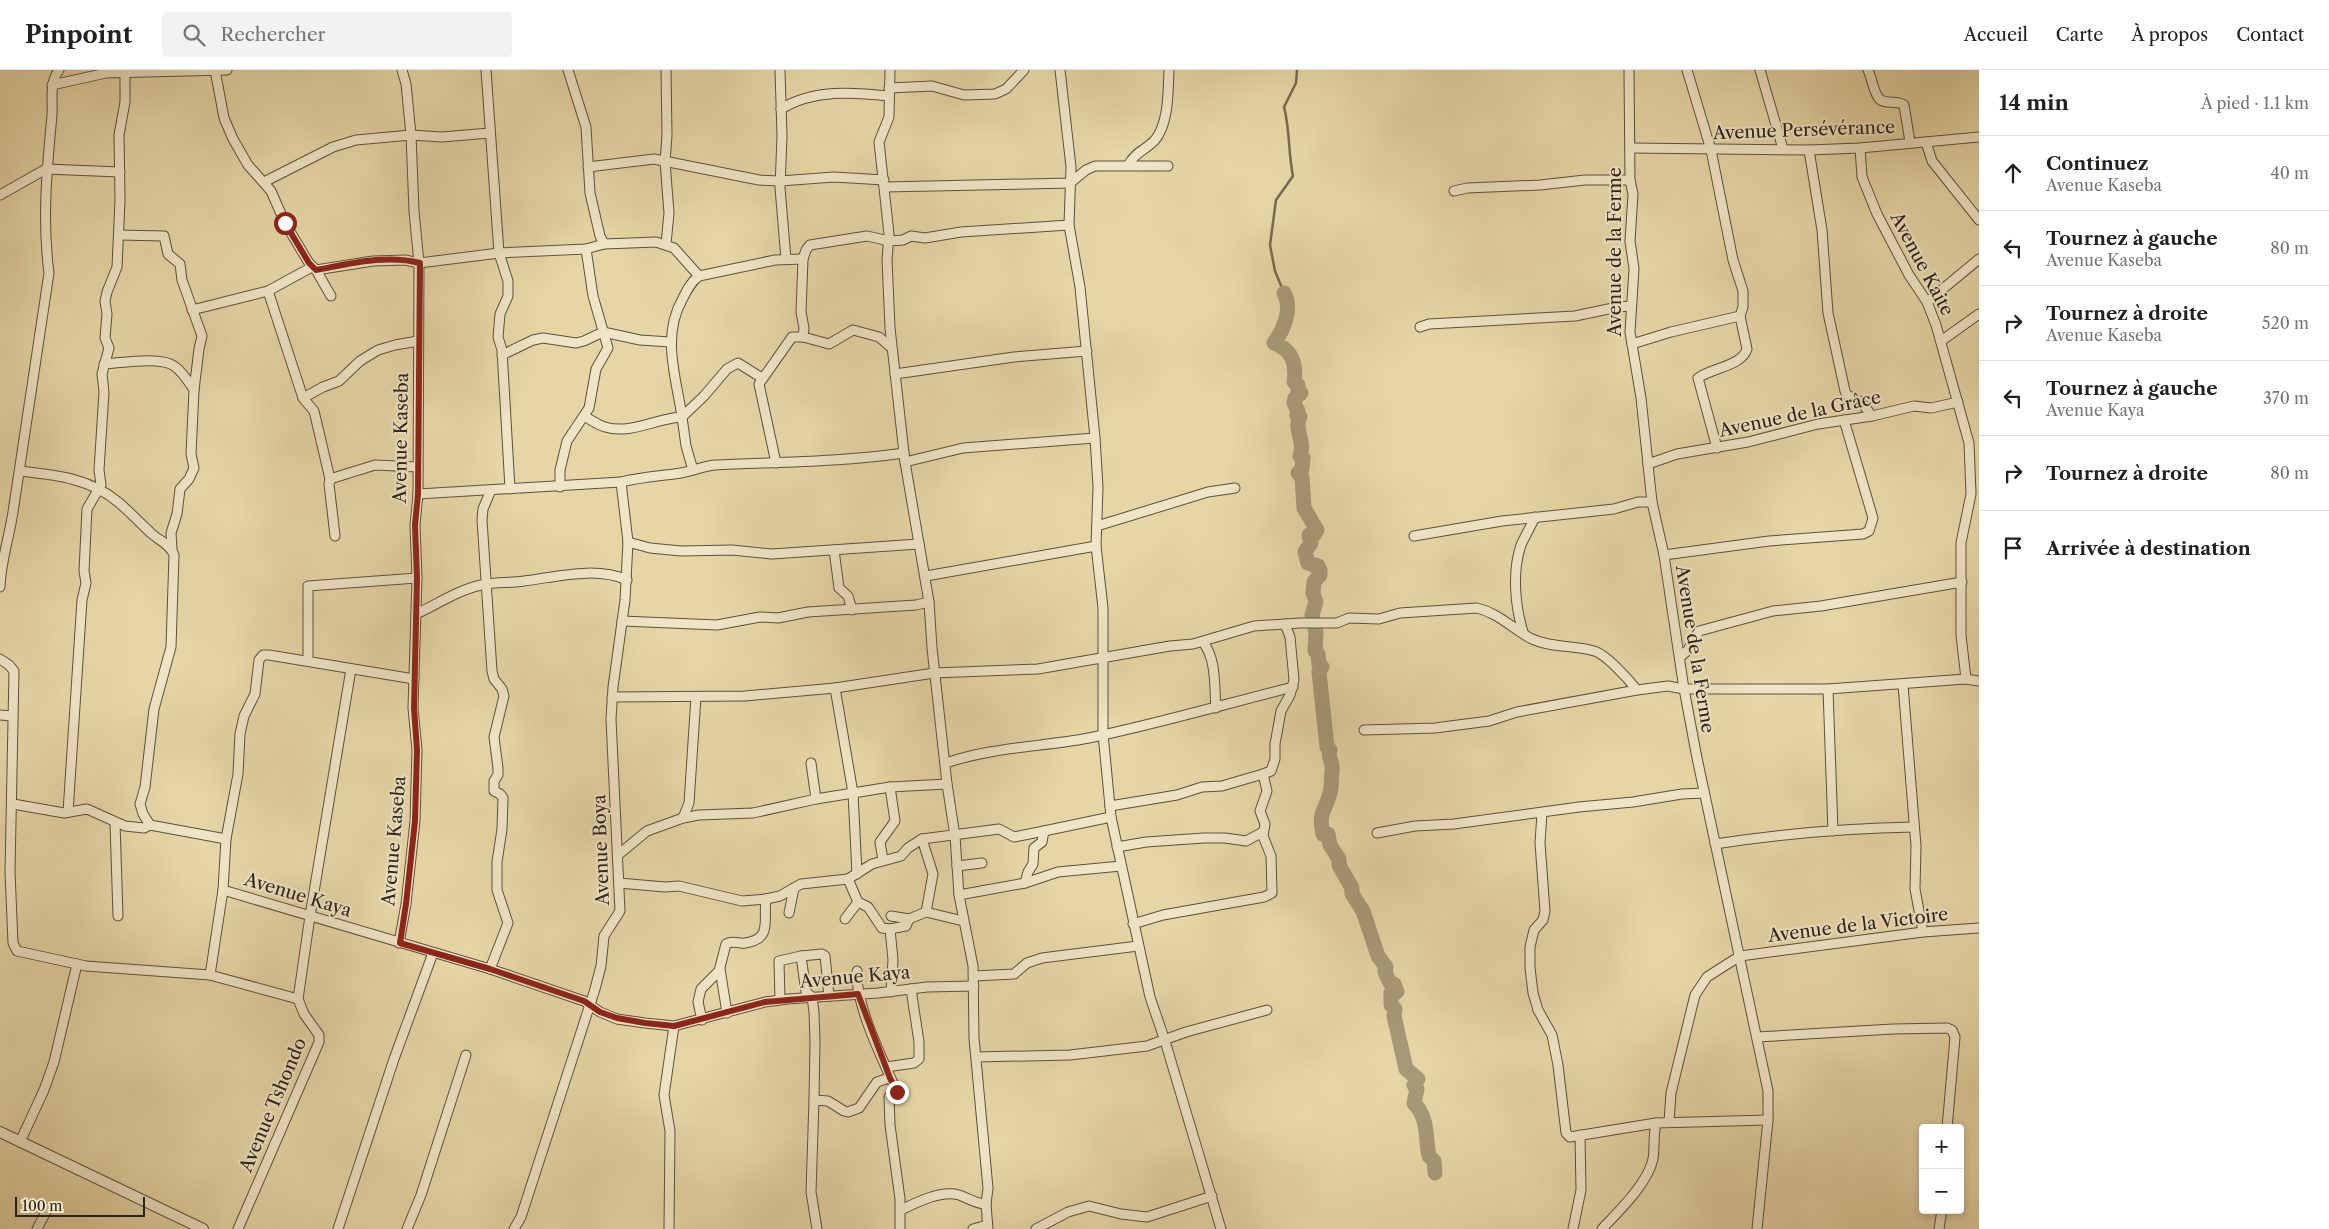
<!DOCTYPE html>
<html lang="fr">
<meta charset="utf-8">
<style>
:root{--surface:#fff;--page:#f2f2f2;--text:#202124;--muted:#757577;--line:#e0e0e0}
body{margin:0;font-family:"Libre Caslon Text",serif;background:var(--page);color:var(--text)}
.controls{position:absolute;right:15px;bottom:15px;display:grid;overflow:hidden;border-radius:5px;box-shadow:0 2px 8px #0003}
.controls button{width:45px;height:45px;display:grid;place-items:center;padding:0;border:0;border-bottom:1px solid var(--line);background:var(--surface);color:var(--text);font:25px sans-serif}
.scale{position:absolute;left:15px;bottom:12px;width:130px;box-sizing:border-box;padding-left:5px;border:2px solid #2e231c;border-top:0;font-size:14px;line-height:18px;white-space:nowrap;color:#2e231c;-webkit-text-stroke:4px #efe4c5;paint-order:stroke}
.stop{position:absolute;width:15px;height:15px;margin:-11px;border:4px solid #8f2418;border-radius:50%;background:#fff}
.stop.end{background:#8f2418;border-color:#fff;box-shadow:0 1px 5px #0008}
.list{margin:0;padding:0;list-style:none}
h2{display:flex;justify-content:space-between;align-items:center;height:65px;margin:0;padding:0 20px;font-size:21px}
h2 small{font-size:16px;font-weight:400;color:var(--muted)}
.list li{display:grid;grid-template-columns:32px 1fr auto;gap:15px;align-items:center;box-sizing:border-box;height:75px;padding:0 20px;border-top:1px solid var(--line)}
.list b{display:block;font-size:19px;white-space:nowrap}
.list p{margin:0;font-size:16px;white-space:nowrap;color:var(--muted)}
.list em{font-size:16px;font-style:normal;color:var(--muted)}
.icon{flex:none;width:28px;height:28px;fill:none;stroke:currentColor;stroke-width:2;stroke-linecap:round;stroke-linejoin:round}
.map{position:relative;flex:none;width:1979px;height:1159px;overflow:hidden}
header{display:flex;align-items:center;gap:30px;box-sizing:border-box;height:70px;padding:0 25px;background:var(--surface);border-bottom:1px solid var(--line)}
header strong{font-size:24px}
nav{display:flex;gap:28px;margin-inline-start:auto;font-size:18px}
.search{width:350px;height:45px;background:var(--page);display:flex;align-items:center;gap:12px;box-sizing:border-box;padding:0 18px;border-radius:5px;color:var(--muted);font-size:19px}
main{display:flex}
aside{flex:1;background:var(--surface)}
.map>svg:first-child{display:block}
</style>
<header>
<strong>Pinpoint</strong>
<div class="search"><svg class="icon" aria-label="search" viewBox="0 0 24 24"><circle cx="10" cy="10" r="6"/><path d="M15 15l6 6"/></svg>Rechercher</div>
<nav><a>Accueil</a><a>Carte</a><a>À propos</a><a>Contact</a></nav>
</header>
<main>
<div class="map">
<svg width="1979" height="1159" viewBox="0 0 1979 1159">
<rect width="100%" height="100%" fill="#e6d6a6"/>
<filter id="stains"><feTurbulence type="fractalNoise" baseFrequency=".004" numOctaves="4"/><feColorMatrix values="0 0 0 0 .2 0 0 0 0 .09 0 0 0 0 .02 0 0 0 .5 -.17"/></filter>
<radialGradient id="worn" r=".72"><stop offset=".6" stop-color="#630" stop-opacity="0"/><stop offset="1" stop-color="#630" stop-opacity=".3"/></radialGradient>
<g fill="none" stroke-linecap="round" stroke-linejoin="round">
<path stroke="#776a53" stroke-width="2.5" d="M1284,223L1275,201L1270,175L1276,130L1293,106C1288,82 1290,59 1284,37L1296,13L1297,0"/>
<path stroke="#a79977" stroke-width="15" d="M1284,223C1293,239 1283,261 1274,273C1292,280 1297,293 1294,312L1298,315V322L1301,323L1295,328L1294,333L1298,341L1297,345L1300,347C1293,359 1306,372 1300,386L1303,388L1302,399L1298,403L1302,407L1304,438L1317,460L1314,465H1309L1311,473L1305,482L1308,493L1318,496L1317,499L1320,500V505L1314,512L1313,523L1316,532L1312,545L1316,563L1315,581L1318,584L1319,595L1322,597L1319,602L1327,677L1330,680C1327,688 1334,693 1332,701C1331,708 1332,716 1330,723C1325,742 1318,742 1323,764H1328L1330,775L1339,789V795L1352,818V824L1363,841L1378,886L1386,897L1385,902L1390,913L1394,914L1397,922L1391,923V935L1395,939L1394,946L1406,999L1418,1009L1414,1015L1417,1019L1414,1033C1429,1049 1425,1067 1429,1086L1434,1091L1435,1103"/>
<defs>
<g id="minor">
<polyline points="215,0 224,48 233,69 248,95 271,121 285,153 309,193 316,200 373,191 405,190 419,193 499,183 586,179 604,174 656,172 674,178 699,206 775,190 803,189"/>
<polyline points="486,0 499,183 508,211 508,226 500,244 498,267 502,280 510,419"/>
<polyline points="568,0 586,57 590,123 600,166 604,174"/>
<polyline points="666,0 667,65 665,92 669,143 666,174"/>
<polyline points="780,0 782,66 780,118 786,189"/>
<polyline points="890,0 889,47 879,72 889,164 887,190 890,258 905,392 929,532 932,578 947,714 955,766 959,825 973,896 974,968 988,1118 986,1134 988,1159"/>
<polyline points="1060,0 1071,97 1069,155 1080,217 1095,368 1098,417 1096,476 1103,538 1103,664 1111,747 1150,927 1165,971 1221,1159"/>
<polyline points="1629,0 1630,110 1633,124 1630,171 1634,199 1630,262 1641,328 1652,432 1664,485 1684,619 1697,688 1768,1021 1768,1050 1757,1159"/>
<polyline points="1760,0 1783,79"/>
<path d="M1868,0C1872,8 1873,20 1878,27C1883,36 1897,29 1904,35L1910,72"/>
<polyline points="52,15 106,3 227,0"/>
<polyline points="889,18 932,16 964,25 995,24 1006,19 1024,0"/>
<path d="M781,39C813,19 853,22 889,26"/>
<polyline points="1926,72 1932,91 1979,150"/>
<polyline points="1631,78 1809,80 1860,78 1979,67"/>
<polyline points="1860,78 1862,107 1877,144 1909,205 1927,232 1936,255 1969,373 1971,424 1961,473 1961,565 1966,609"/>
<polyline points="1809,80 1822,160 1828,243 1845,321 1847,325 1861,332 1872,346"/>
<path d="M1129,94C1136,81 1146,80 1155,70C1169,53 1168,21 1169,0"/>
<polyline points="588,97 654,89 759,110 780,111 834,107 884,110"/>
<polyline points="264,112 333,77 356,70 411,65 442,67 490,63"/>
<polyline points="885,117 1070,113 1086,100 1095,96 1168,96"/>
<polyline points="1454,121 1467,118 1540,115 1585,110 1630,110"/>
<polyline points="0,125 46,99 120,102"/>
<polyline points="119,165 164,166 168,184 180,194 182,210 202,266 199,279 194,320 191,384 194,398 189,409 180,419 177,444 171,463 172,479"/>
<polyline points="316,200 331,226"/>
<polyline points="268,221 303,328 314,341 330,409 329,414 335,466"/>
<polyline points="1927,232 1979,189"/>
<polyline points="192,240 268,221 312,197"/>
<polyline points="1420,257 1429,254 1575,246 1618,237 1631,236"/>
<polyline points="803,267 804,258 801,242 803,189 806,180 810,175 867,166 889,171 903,170 911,166 925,168 961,162 1069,155"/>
<polyline points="1941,271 1979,244"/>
<polyline points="1632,274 1671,262 1740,246 1743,237 1743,221 1733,190 1711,80 1687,0"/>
<polyline points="502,285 533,270 543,268 576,273 584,271 603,262 640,270 670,272"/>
<path d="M104,294C121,293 161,286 174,296C183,302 188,311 194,320"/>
<polyline points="895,304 1014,287 1087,281"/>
<polyline points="303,328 323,317 339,311 360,291 378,280 395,275 418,271"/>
<path d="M584,346C591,350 598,355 605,357C631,365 656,348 682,347C676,306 661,266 683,228C687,220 691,212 699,206"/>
<path d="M1717,378L1698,308C1711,298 1742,296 1747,279L1740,246"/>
<polyline points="905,392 963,378 1095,368"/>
<polyline points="776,393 759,314 792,267 803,267 829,274 853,260 879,267 892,278"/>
<polyline points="1648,394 1677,384 1748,372 1818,354 1872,346 1914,336 1931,338 1958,332"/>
<polyline points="693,400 686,376 682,347 704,326 727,299 738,293 762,308"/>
<path d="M20,401C55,405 90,408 118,432C130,442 141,454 152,464C160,471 171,475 174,485L171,577L154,639L145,717L140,734L143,744L150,755L226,769"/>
<polyline points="330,409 375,395 418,397"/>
<polyline points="560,417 560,400 567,371 589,338 596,299 608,278 593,226 586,179"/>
<path d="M418,424L621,412C642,407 661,406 681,403C693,401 703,396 715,395C778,392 841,392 904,383"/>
<polyline points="1097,456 1208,422 1235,418"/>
<polyline points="1414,466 1502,451 1614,439 1638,432 1652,432"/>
<polyline points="628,472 650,478 681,481 732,480 772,484 919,474"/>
<polyline points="834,480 839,518 848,526 852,540"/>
<polyline points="1664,485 1769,471 1863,464 1869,461 1873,448 1844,350"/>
<polyline points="926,506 1096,476"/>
<path d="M0,517C1,491 9,468 13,442L49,203C42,150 47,98 52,45C53,29 49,13 59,0"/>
<path d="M416,544C438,534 461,518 486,514C498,512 512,513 524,511C557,507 595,496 627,510"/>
<polyline points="622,551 717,555 760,547 778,548 808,542 916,535 929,532"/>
<path d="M1523,562C1515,536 1512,501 1521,475C1525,466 1531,456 1535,447"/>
<path d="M1203,572C1217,590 1214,617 1216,638"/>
<polyline points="1680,587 1688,580 1699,561 1773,541 1821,536 1962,512"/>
<polyline points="0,589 9,595 14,601 10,802 13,873 17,881 86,896 210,905 298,929"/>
<polyline points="308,591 308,516 417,508"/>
<polyline points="1903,615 1916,776 1915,819 1923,862"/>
<polyline points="1828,619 1833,761"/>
<path d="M612,627L745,626L835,618L934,603L1038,599L1170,576L1193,574L1254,556L1300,553H1337L1349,548L1379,549L1400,543L1477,538C1498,543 1512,558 1530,568C1550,578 1574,575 1594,581C1606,584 1629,610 1637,620L1668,616L1684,619H1828L1966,609L1979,611"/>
<polyline points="0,645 12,646"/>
<polyline points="1364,660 1435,658 1489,651 1517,642 1637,620"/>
<path d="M946,693C992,677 1041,677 1089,668C1157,654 1225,634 1293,617"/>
<polyline points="890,717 947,714"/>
<polyline points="816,729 853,723 835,618"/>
<polyline points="13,734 64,743 87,739 125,756 144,758 150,755"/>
<polyline points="1110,736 1177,725 1202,717 1222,716 1263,704"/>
<polyline points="68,742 82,530 86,513 84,501 87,439 101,415 99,400 104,322 102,304 109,278 105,268 107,244 105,231 107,222 117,197 120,130 119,65 125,32 125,0"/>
<polyline points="1542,743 1540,773 1545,841 1543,850 1534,860 1530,877 1530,898 1533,923 1538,940 1552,965 1558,995 1566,1063 1570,1067 1656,1053"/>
<polyline points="683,748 689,733 696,627"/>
<polyline points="115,753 118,846"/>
<polyline points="1377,763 1415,756 1454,754 1579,737 1633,732 1682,724 1704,723"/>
<polyline points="922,769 933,804 926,842"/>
<path d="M1715,774C1781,764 1847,758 1914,757"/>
<polyline points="1117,777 1146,772 1204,768 1225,768 1246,771 1263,762"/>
<polyline points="618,785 647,761 683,748 699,745 753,743 816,729 811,693"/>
<polyline points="957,796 982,793"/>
<polyline points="857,804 853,723 890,717 895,751 880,772 883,790"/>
<polyline points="619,813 665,817 679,816 742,831 766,829"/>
<polyline points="1025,813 1058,802 1121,796"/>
<polyline points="223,820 490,899 584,931 600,942 617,949 645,953 674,956 765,932 788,929 878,923 927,917 974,916"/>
<polyline points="959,825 1025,813 1028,802 1033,794 1034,778 1042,772 1044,761 1111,747"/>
<polyline points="858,832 868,837 882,858 890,859 893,890 891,922"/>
<polyline points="789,843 794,818"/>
<polyline points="845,849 858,832 848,809"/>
<polyline points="909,849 926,842 963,851"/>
<polyline points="1133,854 1163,845 1264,827 1272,823 1271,786 1263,766 1265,754 1260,741 1267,721 1263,704 1271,701 1275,689 1275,674 1281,641 1290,625 1294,610 1290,567 1285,554"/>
<polyline points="890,859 906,856 909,849 891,846"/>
<polyline points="399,873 406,834 415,751 417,680 413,638 417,508 415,455 418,424 419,193 414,141 411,65 406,14 402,0"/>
<polyline points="801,886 822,884 825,886 829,926"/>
<polyline points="490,899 508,853 497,820 497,792 502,759 503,728 500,724 494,721 494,711 498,705 498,698 494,667 504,626 502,619 494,609 492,601 482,450 483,439 491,420"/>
<polyline points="720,899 727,943"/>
<path d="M857,901C855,935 883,990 897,1022L889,1027L890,1055L900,1129V1159"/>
<polyline points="210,905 223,820 226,769 238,704 240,664 244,646 255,624 259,590 263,585 269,585 414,609"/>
<polyline points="974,906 1014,904 1027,893 1042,888 1138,876"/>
<polyline points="780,930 779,891 801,886 806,922 812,927 814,942 815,971 814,1030"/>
<path d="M702,950L698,932L701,919L719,901L726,874C733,870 738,874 745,873C773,869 763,850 766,829L780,826L801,814L848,809L872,794L901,786L908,778L922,769L999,759L1014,767L1044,761"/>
<polyline points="1757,967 1893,959 1947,958 1952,960 1955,967 1947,1058"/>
<polyline points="976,987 1070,985 1147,976 1186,962 1267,940"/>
<polyline points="886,997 914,993 919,989 919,972 911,919"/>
<polyline points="1669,1052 1671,1023 1695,925 1707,907 1740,886 1923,862 1979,858"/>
<polyline points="20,1072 44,1020 54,992 77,894"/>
<path d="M901,1140C917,1132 941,1120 959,1125C968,1128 976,1134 986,1134"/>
<polyline points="37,1159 48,1138"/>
<polyline points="238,1159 319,972 319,965 304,944 298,929 310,846 351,599"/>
<polyline points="338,1159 394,989 433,883"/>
<polyline points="407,1159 421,1125 466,985"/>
<polyline points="514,1159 521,1147 595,919 601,896 604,866 620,841 611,649 613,617 625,530 628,472 621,412"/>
<polyline points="669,1159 670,1061 664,1025 674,956"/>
<polyline points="817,1159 811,1122 814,1030 828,1031 844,1041 848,1042 859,1038 877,1012 889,1008"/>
<polyline points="973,1159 987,1155"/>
<polyline points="1036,1159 1068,1142 1089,1136 1121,1144 1147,1147 1212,1126"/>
<polyline points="1573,1159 1581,1120 1580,1065"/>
<path d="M1602,1159C1619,1141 1648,1113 1653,1089C1655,1077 1653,1065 1656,1053L1768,1050"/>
<polyline points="1939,1159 1942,1140"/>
</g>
<polyline id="tertiary" points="0,1062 203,1159"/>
</defs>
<use href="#minor" stroke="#5c503e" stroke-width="11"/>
<use href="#tertiary" stroke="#5c503e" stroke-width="12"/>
<use href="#minor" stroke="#efe4c5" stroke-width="9"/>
<use href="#tertiary" stroke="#efe4c5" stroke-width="10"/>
</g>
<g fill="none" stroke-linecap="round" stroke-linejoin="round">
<path stroke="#8f2418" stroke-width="6" d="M285,153L309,193L316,200C349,194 386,184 420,193L418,424L415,455L417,508L414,638L417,680L415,751L406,834L400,873L490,899L584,931L600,942L617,948L645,953L674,956L765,932L858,924L890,1008L897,1022"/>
</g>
<g text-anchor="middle" stroke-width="4" stroke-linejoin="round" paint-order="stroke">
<g font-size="18" fill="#2e231c" stroke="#efe4c5">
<text transform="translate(1804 60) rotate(-2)" y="6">Avenue Persévérance</text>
<text transform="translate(1615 182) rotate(-90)" y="6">Avenue de la Ferme</text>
<text transform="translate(1922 194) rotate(62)" y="6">Avenue Kaite</text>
<text transform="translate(1800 344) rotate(-12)" y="6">Avenue de la Grâce</text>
<text transform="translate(401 368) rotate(-89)" y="6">Avenue Kaseba</text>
<text transform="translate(1695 579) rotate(81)" y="6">Avenue de la Ferme</text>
<text transform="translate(394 771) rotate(-85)" y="6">Avenue Kaseba</text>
<text transform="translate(601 780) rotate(-92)" y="6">Avenue Boya</text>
<text transform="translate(298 825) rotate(17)" y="6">Avenue Kaya</text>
<text transform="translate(1858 855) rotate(-7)" y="6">Avenue de la Victoire</text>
<text transform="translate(855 907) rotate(-5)" y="6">Avenue Kaya</text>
<text transform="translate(273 1035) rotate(-67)" y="6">Avenue Tshondo</text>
</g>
</g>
<rect width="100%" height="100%" filter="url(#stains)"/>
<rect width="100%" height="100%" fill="url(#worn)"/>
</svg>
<div class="controls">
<button>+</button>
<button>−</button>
</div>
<div class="scale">100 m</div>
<div class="stop" style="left:285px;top:153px"></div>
<div class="stop end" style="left:897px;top:1022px"></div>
</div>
<aside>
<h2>14 min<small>À pied · 1.1 km</small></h2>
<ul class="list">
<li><svg class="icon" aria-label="ahead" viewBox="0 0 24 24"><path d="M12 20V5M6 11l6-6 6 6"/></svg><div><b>Continuez</b><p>Avenue Kaseba</p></div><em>40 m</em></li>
<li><svg class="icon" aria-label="left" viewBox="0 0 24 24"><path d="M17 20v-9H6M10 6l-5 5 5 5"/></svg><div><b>Tournez à gauche</b><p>Avenue Kaseba</p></div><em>80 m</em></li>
<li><svg class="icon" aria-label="right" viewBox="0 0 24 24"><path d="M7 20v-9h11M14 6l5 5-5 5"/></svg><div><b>Tournez à droite</b><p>Avenue Kaseba</p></div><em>520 m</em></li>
<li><svg class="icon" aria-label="left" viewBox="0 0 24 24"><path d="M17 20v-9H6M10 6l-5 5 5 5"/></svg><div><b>Tournez à gauche</b><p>Avenue Kaya</p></div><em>370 m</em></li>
<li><svg class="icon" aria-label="right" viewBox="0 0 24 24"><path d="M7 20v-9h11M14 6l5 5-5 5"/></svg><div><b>Tournez à droite</b></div><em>80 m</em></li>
<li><svg class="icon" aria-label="arrive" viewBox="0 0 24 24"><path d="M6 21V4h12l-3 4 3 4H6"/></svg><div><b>Arrivée à destination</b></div></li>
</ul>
</aside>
</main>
